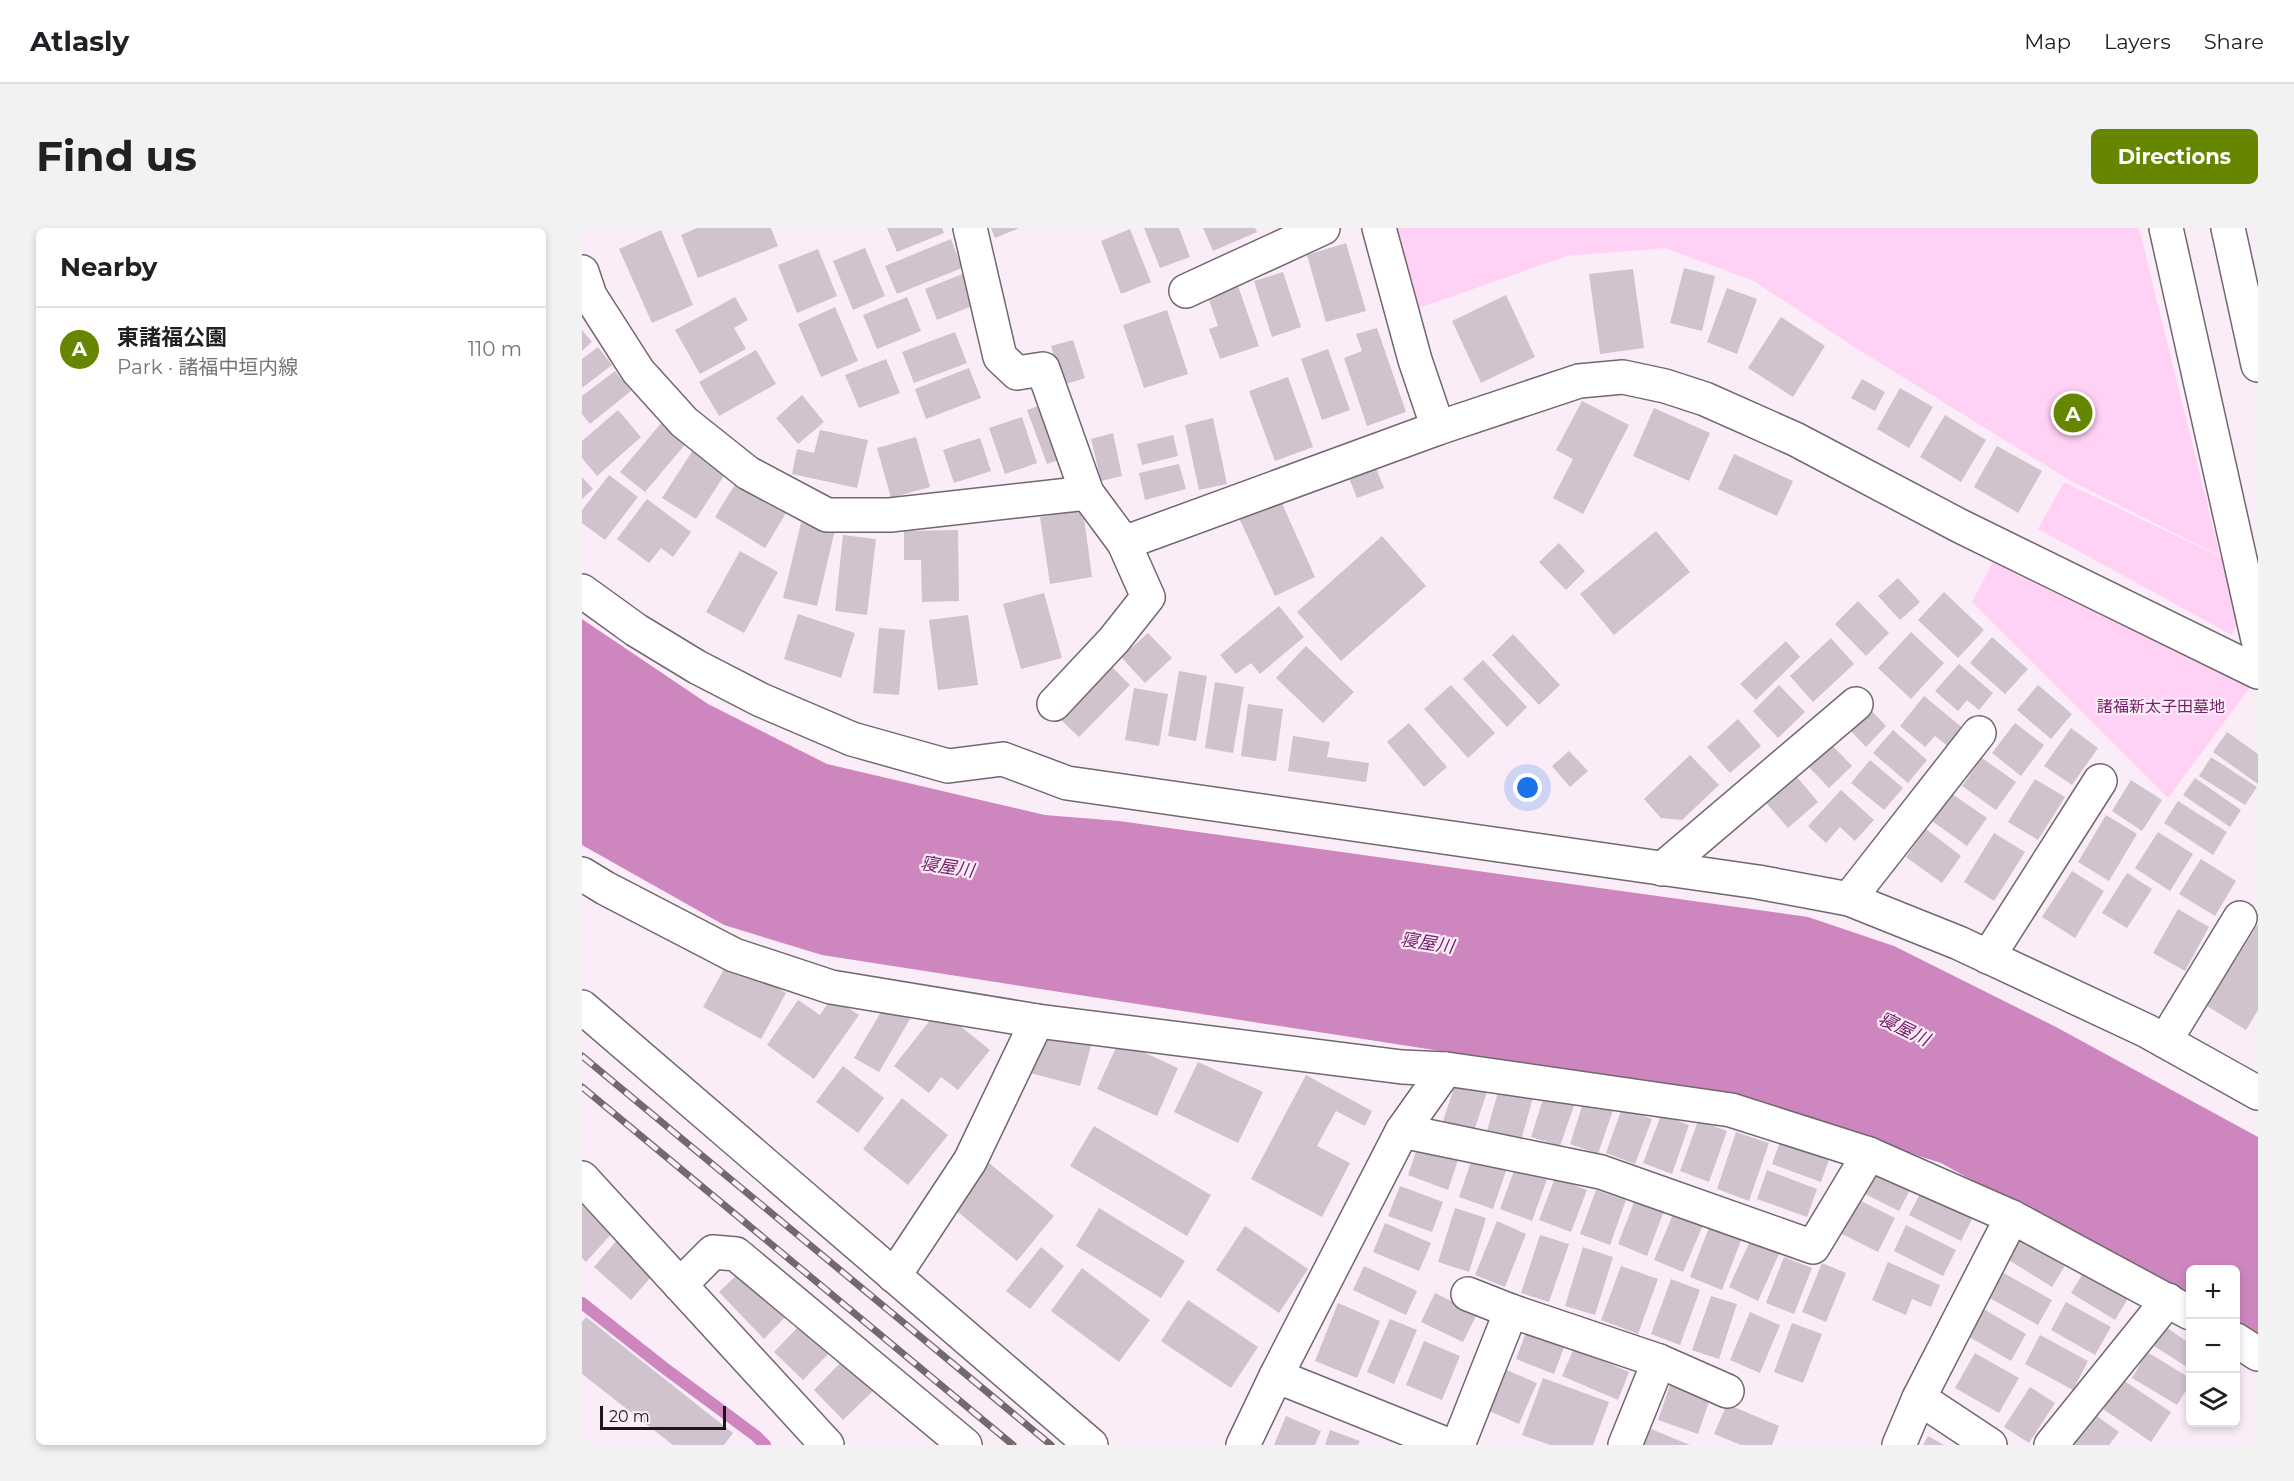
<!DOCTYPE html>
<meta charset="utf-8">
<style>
:root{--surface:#fff;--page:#f2f2f2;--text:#202124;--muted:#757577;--line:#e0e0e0;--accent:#678600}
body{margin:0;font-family:Montserrat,"Noto Sans JP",sans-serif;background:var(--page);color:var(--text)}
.controls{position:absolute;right:18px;bottom:18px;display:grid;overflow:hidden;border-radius:9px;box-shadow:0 3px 9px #0003}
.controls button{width:54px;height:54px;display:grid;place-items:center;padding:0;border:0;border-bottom:2px solid var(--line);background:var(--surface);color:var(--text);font:30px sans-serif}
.scale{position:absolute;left:18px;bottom:15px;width:126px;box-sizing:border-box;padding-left:6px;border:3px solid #1c171a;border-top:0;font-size:16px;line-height:21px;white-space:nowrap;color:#1c171a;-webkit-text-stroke:4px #fbedf8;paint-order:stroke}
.you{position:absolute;left:946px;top:560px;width:21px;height:21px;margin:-15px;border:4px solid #fff;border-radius:50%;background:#1a73e8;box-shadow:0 0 0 9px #1a73e833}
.badge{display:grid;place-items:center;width:39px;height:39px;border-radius:50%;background:var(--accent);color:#fff;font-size:20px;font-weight:700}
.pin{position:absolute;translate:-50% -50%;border:3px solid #fff;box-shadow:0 2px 6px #0006}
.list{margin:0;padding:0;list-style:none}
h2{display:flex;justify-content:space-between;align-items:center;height:78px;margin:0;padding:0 24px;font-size:26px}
h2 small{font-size:20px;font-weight:400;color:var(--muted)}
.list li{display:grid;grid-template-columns:39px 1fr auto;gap:18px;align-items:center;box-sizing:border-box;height:84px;padding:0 24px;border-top:2px solid var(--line)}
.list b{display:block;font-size:22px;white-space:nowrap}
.list p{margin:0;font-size:20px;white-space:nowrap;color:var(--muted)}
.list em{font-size:20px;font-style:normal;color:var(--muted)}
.icon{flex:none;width:33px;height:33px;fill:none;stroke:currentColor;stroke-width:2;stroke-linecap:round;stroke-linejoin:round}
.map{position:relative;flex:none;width:1676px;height:1217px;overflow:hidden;border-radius:9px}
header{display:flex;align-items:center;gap:36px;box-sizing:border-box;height:84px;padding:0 30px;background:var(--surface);border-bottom:2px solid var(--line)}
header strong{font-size:28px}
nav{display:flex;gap:33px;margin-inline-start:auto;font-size:21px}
.intro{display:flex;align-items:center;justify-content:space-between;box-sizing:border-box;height:144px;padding:0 36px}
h1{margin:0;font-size:42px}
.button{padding:15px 27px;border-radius:9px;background:var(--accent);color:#fff;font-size:21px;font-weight:700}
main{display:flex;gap:36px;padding:0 36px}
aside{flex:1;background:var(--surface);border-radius:9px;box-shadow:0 3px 9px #0003}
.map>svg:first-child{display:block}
</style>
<header>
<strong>Atlasly</strong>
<nav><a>Map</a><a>Layers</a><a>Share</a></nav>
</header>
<div class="intro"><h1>Find us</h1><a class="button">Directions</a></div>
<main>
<aside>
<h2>Nearby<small></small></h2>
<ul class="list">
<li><span class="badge">A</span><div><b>東諸福公園</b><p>Park · 諸福中垣内線</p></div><em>110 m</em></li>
</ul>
</aside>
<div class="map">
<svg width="1676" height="1217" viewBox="0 0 1676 1217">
<rect width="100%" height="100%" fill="#fbedf8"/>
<g fill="#ffd1f4">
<polygon points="815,0 1557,0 1638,328 1489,253 1269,117 1172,53 1083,20 985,28 837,80"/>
<polygon points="1482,254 1651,335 1662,383 1650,407 1456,301"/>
<polygon points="1415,326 1669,458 1586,570 1390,374"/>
</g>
<polygon fill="#ce86bf" points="0,391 126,476 245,536 463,587 537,593 1226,689 1312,718 1474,799 1676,909 1676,1112 1654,1099 1654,1042 1608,1042 1608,1073 1359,935 1148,868 240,727 142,697 0,617"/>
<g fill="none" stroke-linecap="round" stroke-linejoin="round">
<polyline stroke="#ce86bf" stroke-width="12" points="0,1075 81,1139 174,1208 183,1217"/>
</g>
<g fill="#d0c3cd">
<polygon points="115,0 189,0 196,18 116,50 99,7"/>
<polygon points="305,0 360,0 362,5 315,24"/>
<polygon points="409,0 437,0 413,10"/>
<polygon points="562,0 597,0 608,29 578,40"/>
<polygon points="621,0 673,0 675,4 631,23"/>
<polygon points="548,1 569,54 539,66 519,13"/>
<polygon points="79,2 111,77 70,95 37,21"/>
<polygon points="369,11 380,40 315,66 303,38"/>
<polygon points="764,15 784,83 744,94 725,27"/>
<polygon points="283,20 303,68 271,82 251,33"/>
<polygon points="236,21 255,68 215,85 196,37"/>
<polygon points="1102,40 1133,48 1120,103 1088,95"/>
<polygon points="1051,41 1062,120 1018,126 1007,46"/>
<polygon points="701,44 719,99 690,109 672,53"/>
<polygon points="383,45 395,76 355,92 343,61"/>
<polygon points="656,58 677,118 638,131 627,101 636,98 626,69"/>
<polygon points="1145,60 1175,71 1155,126 1125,114"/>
<polygon points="924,67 953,129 899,155 870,93"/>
<polygon points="153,69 166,92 152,100 164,121 118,146 93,102"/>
<polygon points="325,69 339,103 295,121 281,87"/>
<polygon points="253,79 276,133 239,149 216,96"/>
<polygon points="585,82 606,146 562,160 541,97"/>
<polygon points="1199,89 1243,118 1211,169 1166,140"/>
<polygon points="795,100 824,184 785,198 762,130 780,123 774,106"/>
<polygon points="0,102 10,114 0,123"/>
<polygon points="373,104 385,135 332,155 320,124"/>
<polygon points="491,112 503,150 481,157 469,118"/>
<polygon points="16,119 30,137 0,160 0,131"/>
<polygon points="746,121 768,182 740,192 719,131"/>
<polygon points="174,122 194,156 137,188 117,154"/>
<polygon points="304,131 318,165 277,180 263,147"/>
<polygon points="387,140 399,170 344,191 333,161"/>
<polygon points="33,143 49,163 8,196 0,186 0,168"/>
<polygon points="706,149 731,219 693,233 667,163"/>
<polygon points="1280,151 1303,164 1293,183 1269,170"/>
<polygon points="1318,160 1351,179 1327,220 1295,201"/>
<polygon points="220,167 242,194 216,216 194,190"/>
<polygon points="1000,173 1047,197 1001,286 971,270 991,231 974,222"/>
<polygon points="465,175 485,229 465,236 445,182"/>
<polygon points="1072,180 1128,205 1107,253 1051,228"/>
<polygon points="36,182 59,209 15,248 0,230 0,213"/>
<polygon points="1363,187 1404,212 1379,254 1338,229"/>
<polygon points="440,189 455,235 423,246 407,200"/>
<polygon points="631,190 645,256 617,262 603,197"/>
<polygon points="81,193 106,213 63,264 38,244"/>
<polygon points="238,202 286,212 275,260 210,246 215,221 232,225"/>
<polygon points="531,205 540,248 519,253 509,211"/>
<polygon points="591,207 596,228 560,237 555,216"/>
<polygon points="334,209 348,259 309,270 295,220"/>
<polygon points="398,210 409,243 372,255 361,222"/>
<polygon points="1415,218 1460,243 1436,285 1392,259"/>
<polygon points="111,222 145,243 114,291 80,270"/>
<polygon points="1152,226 1211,253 1195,288 1136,261"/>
<polygon points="792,235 802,260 775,270 765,245"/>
<polygon points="597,236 604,261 563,272 557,245"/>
<polygon points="27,247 56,269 23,312 0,295 0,282"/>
<polygon points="0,249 11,261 0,271"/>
<polygon points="154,255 204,285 183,320 133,289"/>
<polygon points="65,271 109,304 91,329 79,320 67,335 35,311"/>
<polygon points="698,271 733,349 693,368 657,290"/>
<polygon points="501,282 510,349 468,356 458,289"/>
<polygon points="219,295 253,302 235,378 201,370"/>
<polygon points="376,302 377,373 340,374 339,332 322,332 322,303"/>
<polygon points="1074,303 1108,344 1032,407 998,366"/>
<polygon points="261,307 294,311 285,387 253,383"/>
<polygon points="800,308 844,358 759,433 715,384"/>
<polygon points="977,315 1003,343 984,362 957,334"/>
<polygon points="158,323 196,344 162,405 124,384"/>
<polygon points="1316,350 1338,374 1318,392 1296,368"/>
<polygon points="1362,364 1402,402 1376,430 1336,392"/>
<polygon points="462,365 480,430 439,441 421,376"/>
<polygon points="1276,373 1307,405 1284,428 1253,396"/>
<polygon points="697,378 722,409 678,446 669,435 654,446 638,427"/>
<polygon points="216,386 273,405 259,450 202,431"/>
<polygon points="386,387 396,457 356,462 347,392"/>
<polygon points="297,400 323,402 317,467 291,465"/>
<polygon points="1329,404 1362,435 1329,471 1296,440"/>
<polygon points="566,405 590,430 563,455 539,429"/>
<polygon points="931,406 978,457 957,477 910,427"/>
<polygon points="1410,409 1446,441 1423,466 1388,435"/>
<polygon points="1249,410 1272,436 1231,474 1208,448"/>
<polygon points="1204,413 1218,429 1174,472 1158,456"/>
<polygon points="724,418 772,464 741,495 694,450"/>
<polygon points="901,432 945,479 925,499 881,451"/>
<polygon points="527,436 548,457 497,509 476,489"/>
<polygon points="1377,436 1411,465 1397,482 1385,472 1376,483 1353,463"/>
<polygon points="597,443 625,448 614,513 586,508"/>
<polygon points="633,454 662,459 651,525 623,520"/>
<polygon points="869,457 913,505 886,530 842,481"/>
<polygon points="1197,457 1223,484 1196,510 1171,483"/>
<polygon points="1456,457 1490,486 1469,511 1435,482"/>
<polygon points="552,460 586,466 577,518 543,512"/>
<polygon points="1342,468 1382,501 1367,519 1353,508 1343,519 1318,498"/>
<polygon points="666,476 701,481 694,533 659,528"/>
<polygon points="1285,478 1304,498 1284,519 1264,498"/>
<polygon points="1156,491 1179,518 1148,545 1125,519"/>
<polygon points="827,495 865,539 842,559 805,514"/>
<polygon points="1433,495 1462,517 1439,548 1410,525"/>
<polygon points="1489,500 1516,520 1490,557 1462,538"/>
<polygon points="1311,502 1345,532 1326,555 1291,525"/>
<polygon points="1645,504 1676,526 1676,556 1631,524"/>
<polygon points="711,508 748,514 745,529 787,535 784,554 706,543"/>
<polygon points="1247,514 1270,538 1247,560 1223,535"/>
<polygon points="987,523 1006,543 988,559 970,538"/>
<polygon points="1108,527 1137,557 1100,592 1079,590 1062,571"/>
<polygon points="1629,529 1675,559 1663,577 1617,548"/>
<polygon points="1400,530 1434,554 1414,582 1380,558"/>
<polygon points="1288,532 1321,560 1302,582 1269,555"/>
<polygon points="1210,543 1236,574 1206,600 1179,569"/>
<polygon points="1613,550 1659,582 1648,599 1601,567"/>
<polygon points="1453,551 1483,569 1456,612 1426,594"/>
<polygon points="1549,552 1580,572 1560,603 1530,583"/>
<polygon points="1259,562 1292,592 1273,613 1258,599 1244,615 1226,598"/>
<polygon points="1370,566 1405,590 1385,618 1350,593"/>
<polygon points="1596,573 1645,604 1631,627 1582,595"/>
<polygon points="1524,587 1555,606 1527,653 1496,634"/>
<polygon points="1344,601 1379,628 1360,655 1324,629"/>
<polygon points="1576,604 1611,626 1588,663 1553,640"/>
<polygon points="1412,605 1443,624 1412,673 1382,654"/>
<polygon points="1619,631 1654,653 1633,688 1597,666"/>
<polygon points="1490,643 1522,663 1493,710 1460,689"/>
<polygon points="1545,645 1570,661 1545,700 1520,685"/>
<polygon points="1596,681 1627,699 1603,743 1571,725"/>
<polygon points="1676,696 1676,782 1664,802 1625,778"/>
<polygon points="147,732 204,765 179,811 121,779"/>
<polygon points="250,769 277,787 232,851 185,817 216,772 238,787"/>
<polygon points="303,777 328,791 297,844 272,830"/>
<polygon points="357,781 408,822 376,862 359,849 347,865 312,838"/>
<polygon points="459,801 510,814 498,858 448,845"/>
<polygon points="537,813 596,840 575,888 515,861"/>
<polygon points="616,834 681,864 656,915 592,884"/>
<polygon points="261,838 302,870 276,905 234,874"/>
<polygon points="724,847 790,883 783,898 754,883 735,918 768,935 740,989 669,951"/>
<polygon points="876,848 907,858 891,906 860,896"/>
<polygon points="918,857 952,866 939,912 905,903"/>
<polygon points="964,862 994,872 978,918 949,909"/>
<polygon points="320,870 366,907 326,957 281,921"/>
<polygon points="1002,872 1031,882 1016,926 988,916"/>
<polygon points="1040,880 1070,891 1053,936 1024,925"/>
<polygon points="1079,887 1107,897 1090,946 1061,935"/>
<polygon points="1116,893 1145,903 1127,954 1098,943"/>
<polygon points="512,898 629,967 605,1008 488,938"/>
<polygon points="1154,904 1187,915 1167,973 1135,961"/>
<polygon points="1199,911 1248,929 1239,954 1190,936"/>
<polygon points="837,915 877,929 866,962 826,947"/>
<polygon points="891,928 925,940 911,981 877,969"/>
<polygon points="407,935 472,988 435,1033 370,979"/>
<polygon points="1290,939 1329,960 1317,983 1277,963"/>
<polygon points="933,940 965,951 950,993 918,981"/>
<polygon points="1185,942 1235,961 1225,989 1175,971"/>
<polygon points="973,950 1005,962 989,1004 957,992"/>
<polygon points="818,958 861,974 850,1004 806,988"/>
<polygon points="1014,962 1044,972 1028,1017 998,1006"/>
<polygon points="1340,962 1391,989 1379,1013 1327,987"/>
<polygon points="1275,971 1313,990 1296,1024 1258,1005"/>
<polygon points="1053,972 1082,983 1065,1028 1036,1016"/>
<polygon points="0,973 32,1003 4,1034 0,1030"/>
<polygon points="517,980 603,1033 579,1070 494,1018"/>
<polygon points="873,980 904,990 887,1044 856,1034"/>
<polygon points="1092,984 1121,997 1101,1044 1072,1032"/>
<polygon points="915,993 944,1006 923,1059 893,1047"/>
<polygon points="803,995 849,1015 837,1043 791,1024"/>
<polygon points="1128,997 1160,1010 1140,1062 1108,1049"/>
<polygon points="1324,997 1374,1022 1361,1048 1312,1023"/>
<polygon points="663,998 726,1041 697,1085 634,1042"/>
<polygon points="958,1007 987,1016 967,1074 939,1065"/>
<polygon points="37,1010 75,1042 49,1072 12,1039"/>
<polygon points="1438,1010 1484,1036 1470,1059 1425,1031"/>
<polygon points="1168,1013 1197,1026 1176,1073 1147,1059"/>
<polygon points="459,1019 482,1038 448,1081 424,1063"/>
<polygon points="1001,1019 1031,1029 1013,1087 983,1078"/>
<polygon points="1202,1029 1230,1040 1212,1086 1184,1075"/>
<polygon points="1306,1034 1358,1057 1349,1079 1330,1071 1324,1087 1290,1072"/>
<polygon points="1240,1035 1264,1045 1244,1094 1220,1084"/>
<polygon points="782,1038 835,1063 824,1087 771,1062"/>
<polygon points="1039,1038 1076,1051 1056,1106 1019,1092"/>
<polygon points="500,1040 568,1092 537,1134 469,1083"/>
<polygon points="160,1042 205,1087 182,1111 137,1064"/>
<polygon points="1503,1042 1547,1069 1533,1092 1489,1065"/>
<polygon points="1418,1043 1470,1072 1456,1097 1404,1068"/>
<polygon points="1089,1051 1118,1062 1098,1117 1069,1106"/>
<polygon points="853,1065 895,1086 881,1114 839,1094"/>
<polygon points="1129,1068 1155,1076 1137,1131 1110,1122"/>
<polygon points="606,1072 676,1119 649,1160 579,1113"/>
<polygon points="1484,1074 1529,1099 1513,1127 1469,1102"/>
<polygon points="756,1075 798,1093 775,1150 733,1133"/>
<polygon points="1400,1080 1444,1106 1429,1133 1384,1107"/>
<polygon points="1168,1084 1198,1097 1178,1145 1148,1132"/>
<polygon points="4,1089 151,1205 142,1217 91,1217 0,1146 0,1094"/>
<polygon points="808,1091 835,1102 812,1156 785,1144"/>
<polygon points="221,1094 250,1122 221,1152 192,1124"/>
<polygon points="1210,1095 1240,1106 1221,1155 1192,1144"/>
<polygon points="1584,1099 1608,1116 1608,1141 1572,1118"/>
<polygon points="945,1102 983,1117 972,1146 934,1131"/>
<polygon points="1458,1107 1506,1133 1491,1162 1443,1136"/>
<polygon points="842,1113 878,1128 860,1172 824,1157"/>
<polygon points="992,1120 1047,1144 1036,1172 980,1148"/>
<polygon points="1565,1124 1608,1150 1608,1156 1595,1177 1550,1150"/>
<polygon points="1393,1125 1437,1150 1417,1185 1373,1160"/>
<polygon points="261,1132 291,1163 261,1192 232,1162"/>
<polygon points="922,1141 955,1155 937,1196 905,1182"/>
<polygon points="961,1150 1027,1174 1011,1217 968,1217 940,1207"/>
<polygon points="1541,1152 1589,1184 1569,1214 1521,1181"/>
<polygon points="1088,1157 1128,1171 1116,1206 1076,1192"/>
<polygon points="1448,1159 1473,1175 1447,1215 1422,1199"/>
<polygon points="1145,1176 1197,1198 1190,1217 1159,1217 1132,1206"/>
<polygon points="1512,1186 1537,1204 1527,1217 1489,1217"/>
<polygon points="704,1188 739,1203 733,1217 692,1217"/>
<polygon points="1069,1201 1108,1217 1062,1217"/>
<polygon points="748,1202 778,1213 776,1217 743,1217"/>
<polygon points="1346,1208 1362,1217 1341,1217"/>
</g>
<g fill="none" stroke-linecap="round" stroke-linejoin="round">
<defs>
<g id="minor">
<polyline points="388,0 418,129 435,145 461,141 505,265 542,315 566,369 532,412 472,476"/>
<polyline points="797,0 833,132 856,200"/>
<polyline points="1584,0 1676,412"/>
<polyline points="1646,0 1676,137"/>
<polyline points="0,44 8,68 56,143 102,194 166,245 245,287 308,287 505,265"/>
<polyline points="604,63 741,0"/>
<polyline points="542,315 856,200 997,153 1041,149 1083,158 1123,171 1213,211 1378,298 1676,444"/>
<polyline points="0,363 54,402 115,439 179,472 270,511 366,538 421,531 485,555 1176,654 1267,671 1377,715 1565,803 1676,865"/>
<polyline points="1080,641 1274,476"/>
<polyline points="0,646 23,660 152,727 249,759 455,793 820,839 864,841 1149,882 1287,926 1430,989 1608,1085"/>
<polyline points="1267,671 1397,505"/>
<polyline points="1406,729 1518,553"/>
<polyline points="0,779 509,1217"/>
<polyline points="1583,813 1658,690"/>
<polyline points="820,903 1019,944 1231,1019 1287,926"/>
<polyline points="0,950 245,1217"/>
<polyline points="312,1048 388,933 455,793"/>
<polyline points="98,1057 131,1024 154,1026 383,1217"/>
<polyline points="886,1066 929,1083 1077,1133 1145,1163"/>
<polyline points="1654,1112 1676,1126"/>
<polyline points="694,1148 866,1217"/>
<polyline points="1337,1170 1408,1217"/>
<polyline points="661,1217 694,1148 820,903 864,841"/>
<polyline points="876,1217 929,1083"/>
<polyline points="1043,1217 1077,1133"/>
<polyline points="1317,1217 1337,1170 1430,989"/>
<polyline points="1469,1217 1586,1072"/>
</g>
</defs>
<use href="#minor" stroke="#72676f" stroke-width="36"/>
<use href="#minor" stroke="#fff" stroke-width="33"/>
<defs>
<g id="rail">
<polyline points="0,828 469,1217"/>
<polyline points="0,859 431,1217"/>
</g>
</defs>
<use href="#rail" stroke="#72696f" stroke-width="7"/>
<use href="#rail" stroke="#fbedf8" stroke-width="4.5" stroke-dasharray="14" stroke-linecap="butt"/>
</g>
<g text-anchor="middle" stroke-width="4.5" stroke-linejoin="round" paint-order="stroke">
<g font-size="16" fill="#76216a" stroke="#fbedf8">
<text x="1579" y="484">諸福新太子田墓地</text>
</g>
<g font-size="18" font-style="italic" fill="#762169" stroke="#fbedf8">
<text transform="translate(365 639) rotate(9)" y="6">寝屋川</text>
<text transform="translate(845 715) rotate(9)" y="6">寝屋川</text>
<text transform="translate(1322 801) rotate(26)" y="6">寝屋川</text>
</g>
</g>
</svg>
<div class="controls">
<button>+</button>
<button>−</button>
<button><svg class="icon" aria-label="layers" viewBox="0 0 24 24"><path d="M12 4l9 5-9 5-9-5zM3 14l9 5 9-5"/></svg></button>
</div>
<div class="scale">20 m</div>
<div class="you"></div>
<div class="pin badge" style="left:1491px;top:185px">A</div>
</div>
</main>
